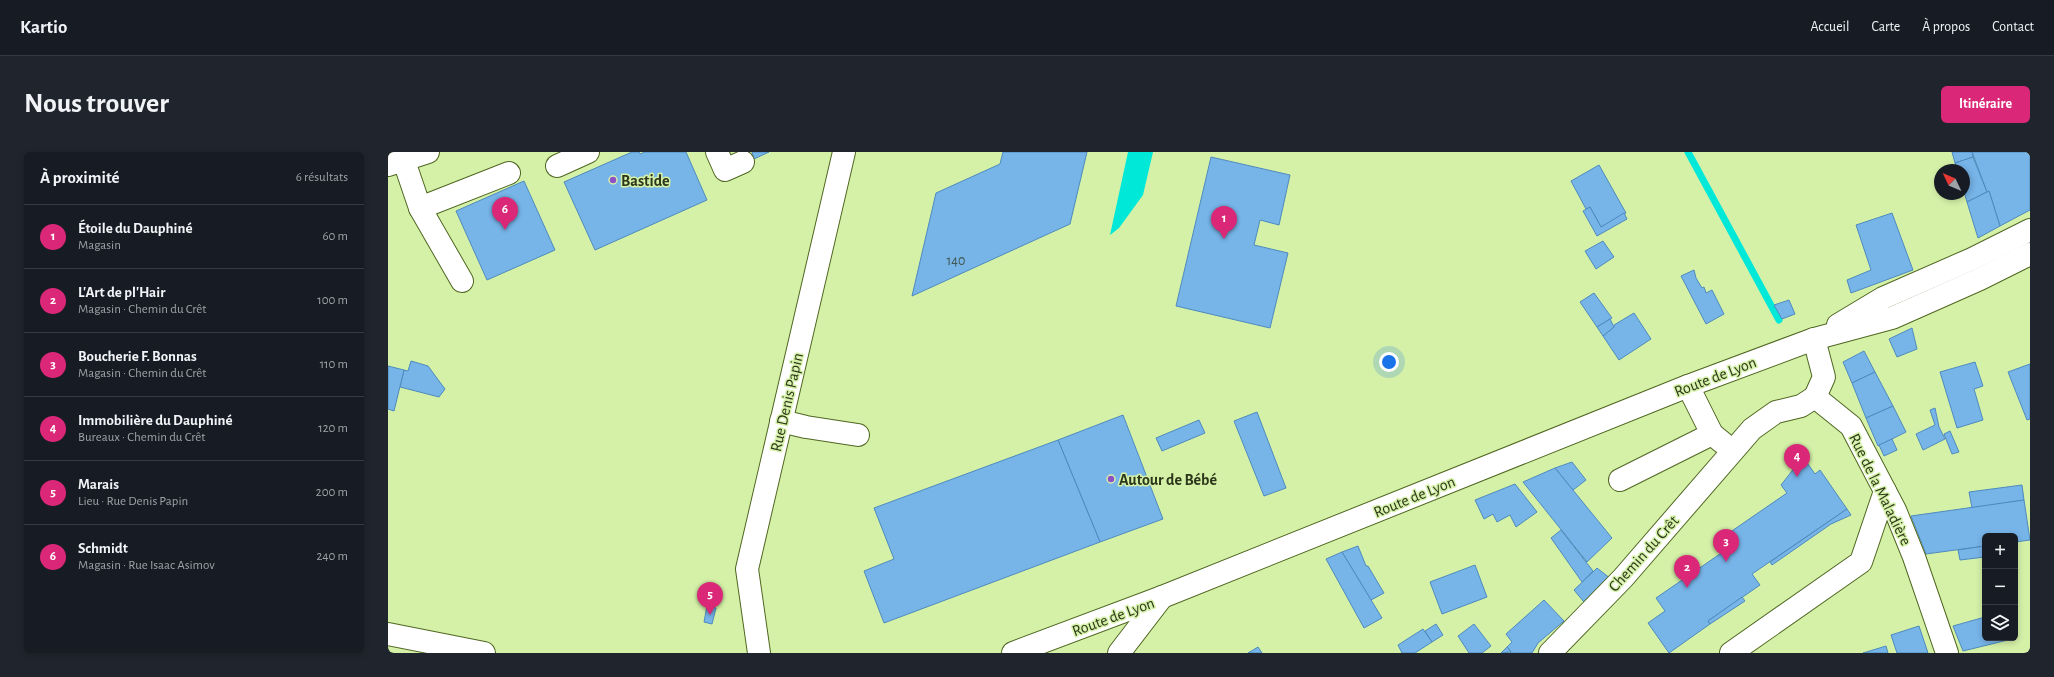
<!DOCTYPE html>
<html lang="fr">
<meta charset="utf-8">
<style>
:root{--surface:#171b24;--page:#20242c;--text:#f1f3f6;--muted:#9ea1a6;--line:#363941;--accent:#db2777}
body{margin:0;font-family:"Alegreya Sans",sans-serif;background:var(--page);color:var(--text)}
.controls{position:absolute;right:12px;bottom:12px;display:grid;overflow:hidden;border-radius:6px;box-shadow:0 2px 6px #0003}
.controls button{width:36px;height:36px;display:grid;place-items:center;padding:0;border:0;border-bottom:1px solid var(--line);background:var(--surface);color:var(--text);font:20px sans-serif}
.compass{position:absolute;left:1546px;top:12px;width:36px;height:36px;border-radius:50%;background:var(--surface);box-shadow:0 2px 6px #0003;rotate:314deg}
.you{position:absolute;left:1001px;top:210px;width:14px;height:14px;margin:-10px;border:3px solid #fff;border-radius:50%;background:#1a73e8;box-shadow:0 0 0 6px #1a73e833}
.badge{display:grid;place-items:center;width:26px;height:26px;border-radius:50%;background:var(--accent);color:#fff;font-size:13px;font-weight:700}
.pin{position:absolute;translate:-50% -33px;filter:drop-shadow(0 1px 2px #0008)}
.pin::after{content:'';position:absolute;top:21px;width:14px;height:12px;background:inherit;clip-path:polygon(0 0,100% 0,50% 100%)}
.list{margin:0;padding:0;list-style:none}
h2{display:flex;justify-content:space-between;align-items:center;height:52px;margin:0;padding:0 16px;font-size:17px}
h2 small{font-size:13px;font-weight:400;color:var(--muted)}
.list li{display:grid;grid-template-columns:26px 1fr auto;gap:12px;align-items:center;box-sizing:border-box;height:64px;padding:0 16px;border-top:1px solid var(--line)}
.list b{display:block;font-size:15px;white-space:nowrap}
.list p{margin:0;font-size:13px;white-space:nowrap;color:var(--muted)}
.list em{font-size:13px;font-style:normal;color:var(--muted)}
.icon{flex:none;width:22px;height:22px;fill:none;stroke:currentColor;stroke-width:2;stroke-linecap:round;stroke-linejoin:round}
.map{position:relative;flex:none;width:1642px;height:501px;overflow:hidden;border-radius:6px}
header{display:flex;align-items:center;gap:24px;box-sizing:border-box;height:56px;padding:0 20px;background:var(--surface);border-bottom:1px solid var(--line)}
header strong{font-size:19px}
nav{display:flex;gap:22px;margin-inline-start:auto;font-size:14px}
.intro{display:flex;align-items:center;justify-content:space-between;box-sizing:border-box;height:96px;padding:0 24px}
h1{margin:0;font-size:28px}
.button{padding:10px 18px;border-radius:6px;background:var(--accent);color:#fff;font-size:14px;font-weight:700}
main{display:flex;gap:24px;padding:0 24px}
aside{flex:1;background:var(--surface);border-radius:6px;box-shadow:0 2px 6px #0003}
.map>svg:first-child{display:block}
</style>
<header>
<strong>Kartio</strong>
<nav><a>Accueil</a><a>Carte</a><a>À propos</a><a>Contact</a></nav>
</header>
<div class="intro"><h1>Nous trouver</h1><a class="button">Itinéraire</a></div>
<main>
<aside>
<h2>À proximité<small>6 résultats</small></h2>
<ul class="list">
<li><span class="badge">1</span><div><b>Étoile du Dauphiné</b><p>Magasin</p></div><em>60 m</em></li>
<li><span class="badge">2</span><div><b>L'Art de pl'Hair</b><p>Magasin · Chemin du Crêt</p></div><em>100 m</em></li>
<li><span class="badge">3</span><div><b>Boucherie F. Bonnas</b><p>Magasin · Chemin du Crêt</p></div><em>110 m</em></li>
<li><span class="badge">4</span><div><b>Immobilière du Dauphiné</b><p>Bureaux · Chemin du Crêt</p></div><em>120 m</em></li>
<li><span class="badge">5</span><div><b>Marais</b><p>Lieu · Rue Denis Papin</p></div><em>200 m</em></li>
<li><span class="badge">6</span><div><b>Schmidt</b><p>Magasin · Rue Isaac Asimov</p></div><em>240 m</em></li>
</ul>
</aside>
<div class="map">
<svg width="1642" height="501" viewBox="0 0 1642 501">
<rect width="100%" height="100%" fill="#d5f1a8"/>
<polygon fill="#00e8d7" points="740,0 765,0 755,43 731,76 722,83"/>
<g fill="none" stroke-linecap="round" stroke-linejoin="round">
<polyline stroke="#00e8d7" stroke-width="7" points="1300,0 1391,168"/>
</g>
<g fill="#77b4e8" stroke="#4e8abd">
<polygon points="244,0 251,0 252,2 257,0 298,0 319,48 207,98 176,30"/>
<polygon points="364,0 381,0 366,7"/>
<polygon points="615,0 699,0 682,72 524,144 548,41 612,12"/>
<polygon points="1564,0 1584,0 1585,5 1567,11"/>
<polygon points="1584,0 1642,0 1642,58 1612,74 1601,39 1599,40"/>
<polygon points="823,5 902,23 891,73 872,68 866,93 900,101 882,176 788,154"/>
<polygon points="1585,5 1599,40 1579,50 1576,40 1576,18 1569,18 1567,11"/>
<polygon points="1211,13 1238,61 1213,75 1202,55 1198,57 1183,29"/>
<polygon points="136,29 167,98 99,128 68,59"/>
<polygon points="1601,39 1612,74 1590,86 1579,50"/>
<polygon points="1202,55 1213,75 1236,61 1239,67 1209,84 1195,59"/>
<polygon points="1504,61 1525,118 1463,141 1459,128 1483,118 1468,73"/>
<polygon points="1215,89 1226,105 1208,117 1197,99"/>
<polygon points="1306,118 1308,126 1314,136 1316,135 1318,141 1324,138 1336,162 1318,172 1293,124"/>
<polygon points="1206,141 1224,166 1209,175 1192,150"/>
<polygon points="1401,148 1407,162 1394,167 1386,153"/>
<polygon points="1246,161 1263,187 1231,208 1215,184 1226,175 1226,173"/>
<polygon points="1222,167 1226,175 1215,184 1209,175"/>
<polygon points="1524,176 1529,197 1509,205 1501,187"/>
<polygon points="1476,199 1487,220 1464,231 1455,210"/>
<polygon points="23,209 40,214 57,237 51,245 12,235 16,218 20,219"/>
<polygon points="1587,210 1595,234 1586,237 1595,268 1569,276 1552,220"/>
<polygon points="1642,212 1642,267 1639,268 1620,220"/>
<polygon points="0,214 16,218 6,259 0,257"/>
<polygon points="1487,220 1505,254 1478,266 1464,231"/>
<polygon points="1505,254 1518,280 1490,294 1478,266"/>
<polygon points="1547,256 1551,275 1557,287 1535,298 1528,282 1547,273 1542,258"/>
<polygon points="869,260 898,336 876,344 846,269"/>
<polygon points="735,263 775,367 712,390 670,288"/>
<polygon points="811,268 817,281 774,299 768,286"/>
<polygon points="1562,279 1571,300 1564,302 1556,282"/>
<polygon points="1504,287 1509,298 1496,304 1491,293"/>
<polygon points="670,288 712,390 496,471 476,419 506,407 486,356"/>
<polygon points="1415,305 1427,322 1432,318 1459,357 1364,422 1372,433 1320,469 1322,472 1281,501 1260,471 1277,459 1268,446 1345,393 1338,383 1399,341 1393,333"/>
<polygon points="1184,310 1198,328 1185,338 1167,316"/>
<polygon points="1167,316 1224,386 1199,410 1135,330"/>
<polygon points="1127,332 1149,360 1128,375 1122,363 1109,370 1105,362 1096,367 1087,348"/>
<polygon points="1634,333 1636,348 1584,356 1581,340"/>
<polygon points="1636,348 1642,388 1627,390 1627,384 1597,384 1597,394 1538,402 1523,364"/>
<polygon points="1459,357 1463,363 1443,372 1384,413 1382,410"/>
<polygon points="1173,378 1205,419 1194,430 1163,386"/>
<polygon points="970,394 978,414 980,414 996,441 983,448 954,400"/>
<polygon points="1597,394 1597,405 1572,408 1570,398"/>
<polygon points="954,400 994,466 976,476 938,407"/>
<polygon points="1087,413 1099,445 1054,462 1042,430"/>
<polygon points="1209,416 1223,427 1196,450 1186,438"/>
<polygon points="1354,445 1357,449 1322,472 1320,469"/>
<polygon points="1156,448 1176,469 1150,491 1144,501 1122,501 1123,500 1119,495 1124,490 1118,482"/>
<polygon points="319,454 328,456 324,472 316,470"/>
<polygon points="1597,465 1597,486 1620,486 1620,488 1575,499 1565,474"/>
<polygon points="1048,472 1055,483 1044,490 1037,479"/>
<polygon points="1086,472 1103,494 1094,501 1081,501 1070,484"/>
<polygon points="1531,474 1540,501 1509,501 1503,483"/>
<polygon points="1035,477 1044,490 1027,501 1014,501 1010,493"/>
<polygon points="1498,494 1500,501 1475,501"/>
<polygon points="870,495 874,501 860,501"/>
<polygon points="1119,495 1123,500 1113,501"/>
</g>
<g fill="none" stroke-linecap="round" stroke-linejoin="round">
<defs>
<g id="minor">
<polyline points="329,0 337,18 355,10"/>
<polyline points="16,9 32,56 74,129"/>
<polyline points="0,13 40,0"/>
<polyline points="169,14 200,0"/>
<polyline points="32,56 121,21"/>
<polyline points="1426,187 1436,225 1427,245"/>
<polyline points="1300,234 1324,282 1335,291"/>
<polyline points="1427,245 1463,274 1507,358 1526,405 1559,501"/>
<polyline points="393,269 418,275 470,283"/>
<polyline points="1232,328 1324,282"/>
<polyline points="0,482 96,501"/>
<polyline points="371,501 359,417 456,0"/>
<polyline points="731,501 774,445"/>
<polyline points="1162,501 1235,426 1364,277 1388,260 1413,254 1427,245"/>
<polyline points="1343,501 1473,410 1497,339"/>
</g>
<g id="major">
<polyline points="1450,173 1495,146 1584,107 1642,78"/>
<polyline points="625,501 774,445 1300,234 1426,187 1504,166 1592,127 1642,102"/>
</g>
</defs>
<use href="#minor" stroke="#506722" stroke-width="24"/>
<use href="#major" stroke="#506722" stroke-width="24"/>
<use href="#minor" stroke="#fff" stroke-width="22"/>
<use href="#major" stroke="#fff" stroke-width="22"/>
</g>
<g fill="#8e50c6" stroke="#d5f1a8" stroke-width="1.5">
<circle cx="225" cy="28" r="4"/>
<circle cx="723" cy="327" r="4"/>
</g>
<g text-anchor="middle" stroke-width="3" stroke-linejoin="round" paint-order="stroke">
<g font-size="14" fill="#40564e">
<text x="568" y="113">140</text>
</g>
<g font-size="16" font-weight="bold" fill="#2d371b" stroke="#d5f1a8" text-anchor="start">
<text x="233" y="34">Bastide</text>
<text x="731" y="333">Autour de Bébé</text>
</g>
<g font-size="16" fill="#2d371b" stroke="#d5f1a8">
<text transform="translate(1327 224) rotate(-21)" y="6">Route de Lyon</text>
<text transform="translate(398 250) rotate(-77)" y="6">Rue Denis Papin</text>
<text transform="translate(1493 337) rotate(64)" y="6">Rue de la Maladière</text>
<text transform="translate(1026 344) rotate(-22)" y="6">Route de Lyon</text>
<text transform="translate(1255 401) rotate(-48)" y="6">Chemin du Crêt</text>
<text transform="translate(725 464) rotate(-20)" y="6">Route de Lyon</text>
</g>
</g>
</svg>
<div class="controls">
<button>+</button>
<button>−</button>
<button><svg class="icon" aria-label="layers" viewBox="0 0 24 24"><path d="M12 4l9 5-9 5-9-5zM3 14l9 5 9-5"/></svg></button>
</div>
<svg class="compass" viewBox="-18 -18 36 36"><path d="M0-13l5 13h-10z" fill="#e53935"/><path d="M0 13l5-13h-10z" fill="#9ea1a6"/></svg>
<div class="you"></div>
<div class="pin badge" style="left:836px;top:87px">1</div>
<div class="pin badge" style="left:1299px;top:436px">2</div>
<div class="pin badge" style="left:1338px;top:410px">3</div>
<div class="pin badge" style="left:1409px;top:325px">4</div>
<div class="pin badge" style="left:322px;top:463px">5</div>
<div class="pin badge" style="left:117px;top:78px">6</div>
</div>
</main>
